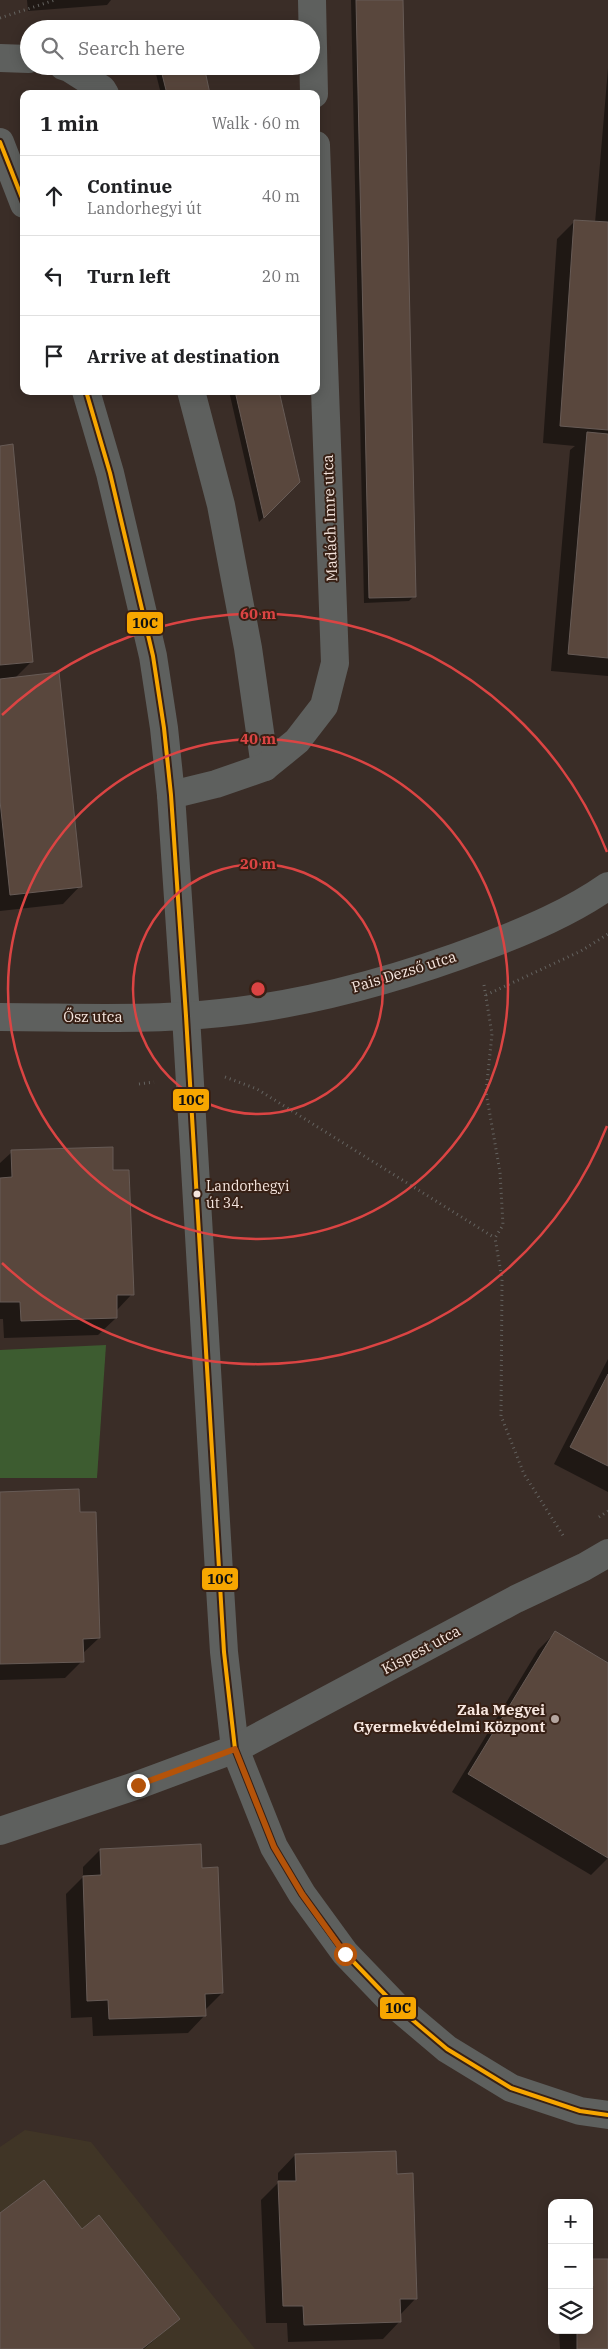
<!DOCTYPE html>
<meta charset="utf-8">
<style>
:root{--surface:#fff;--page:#f6f6f6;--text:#202124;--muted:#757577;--line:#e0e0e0}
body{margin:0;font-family:"IBM Plex Serif",serif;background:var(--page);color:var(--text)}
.controls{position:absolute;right:15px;bottom:15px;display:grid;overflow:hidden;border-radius:10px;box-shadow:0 2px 12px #0003}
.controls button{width:45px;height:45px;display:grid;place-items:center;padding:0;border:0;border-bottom:1px solid var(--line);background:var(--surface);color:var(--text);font:25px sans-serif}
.stop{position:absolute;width:15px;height:15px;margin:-11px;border:4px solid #b45309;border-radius:50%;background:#fff}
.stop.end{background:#b45309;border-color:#fff;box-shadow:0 1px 5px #0008}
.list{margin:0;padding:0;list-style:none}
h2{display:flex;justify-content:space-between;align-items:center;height:65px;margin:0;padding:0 20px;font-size:21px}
h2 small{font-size:16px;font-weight:400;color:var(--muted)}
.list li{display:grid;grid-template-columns:32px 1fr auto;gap:15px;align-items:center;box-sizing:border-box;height:80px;padding:0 20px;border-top:1px solid var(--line)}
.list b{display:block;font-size:19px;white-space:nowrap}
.list p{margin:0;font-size:16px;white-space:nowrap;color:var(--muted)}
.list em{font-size:16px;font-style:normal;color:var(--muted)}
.icon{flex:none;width:28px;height:28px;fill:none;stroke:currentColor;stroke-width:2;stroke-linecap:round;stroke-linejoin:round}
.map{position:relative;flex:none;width:608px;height:2349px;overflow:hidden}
.search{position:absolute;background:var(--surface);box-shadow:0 2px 12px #0003;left:20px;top:20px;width:300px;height:55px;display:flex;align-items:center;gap:12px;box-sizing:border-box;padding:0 18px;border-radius:28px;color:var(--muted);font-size:19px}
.panel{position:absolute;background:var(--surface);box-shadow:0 2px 12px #0003;left:20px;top:90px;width:300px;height:305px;border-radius:10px}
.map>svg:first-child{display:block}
</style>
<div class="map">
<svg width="608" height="2349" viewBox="0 0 608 2349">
<rect width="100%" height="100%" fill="#3a2d27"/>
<polygon fill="#403526" points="25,2130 91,2142 255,2349 0,2349 0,2147"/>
<polygon fill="#3d5c30" points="106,1345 97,1478 0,1478 0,1350"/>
<g fill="#0007">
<polygon points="27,0 111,0 107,5 28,11"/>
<polygon points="351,0 402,0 414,596 409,601 364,603"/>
<polygon points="154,66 203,66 209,94 161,94"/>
<polygon points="608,68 608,676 551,671 570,450 575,446 543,443 557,239 575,221 595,223"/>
<polygon points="229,391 278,391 298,481 259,522"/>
<polygon points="0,447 32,661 15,678 80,886 63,904 0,911"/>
<polygon points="12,1152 112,1172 132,1294 116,1311 116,1318 98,1335 4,1338 3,1319 0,1319 0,1163"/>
<polygon points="608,1359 608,1492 554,1464"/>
<polygon points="0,1493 79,1514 99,1638 82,1654 82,1661 65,1678 0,1680"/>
<polygon points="555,1633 608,1664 608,1858 591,1875 452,1792 538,1650"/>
<polygon points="100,1850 201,1869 222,1993 205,2010 205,2015 188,2033 93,2036 92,2017 71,2018 66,1894 83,1877 83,1867"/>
<polygon points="295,2155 396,2175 416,2298 400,2315 400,2321 383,2339 288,2342 287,2323 266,2323 261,2200 278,2183 278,2173"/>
<polygon points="0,2215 178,2319 144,2349 0,2349"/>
<polygon points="592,2260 608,2260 608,2349 560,2349 559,2330 589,2330 589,2264"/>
</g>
<g fill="#59473d" stroke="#675b56">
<polygon points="356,0 403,0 416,597 369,598"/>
<polygon points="160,66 204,66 210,94 167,94"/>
<polygon points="574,220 608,222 608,430 560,426"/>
<polygon points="235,391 279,391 300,482 264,518"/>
<polygon points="587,432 608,434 608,658 568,654"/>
<polygon points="13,444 33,662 0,665 0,446"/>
<polygon points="59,672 82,887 10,895 0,801 0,679"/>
<polygon points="113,1147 113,1170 129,1170 134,1295 117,1295 117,1318 21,1321 20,1302 0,1302 0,1178 12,1177 11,1150"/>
<polygon points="608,1374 608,1466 570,1447"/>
<polygon points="79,1489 80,1512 96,1512 100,1638 83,1639 84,1662 0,1664 0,1492"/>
<polygon points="555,1631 608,1663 608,1858 468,1774"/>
<polygon points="201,1844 202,1868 218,1867 223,1993 205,1994 206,2016 109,2019 108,2000 87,2001 83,1876 101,1875 100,1849"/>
<polygon points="396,2151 397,2174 413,2173 417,2299 400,2299 401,2322 304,2325 303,2306 283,2306 278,2181 296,2181 295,2154"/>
<polygon points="44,2180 82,2229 99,2215 180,2319 142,2349 0,2349 0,2213"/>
<polygon points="592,2259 608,2259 608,2349 577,2349 577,2330 589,2330 589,2286 593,2286"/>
</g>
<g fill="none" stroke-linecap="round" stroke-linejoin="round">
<g stroke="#646360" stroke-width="3" stroke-dasharray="1 4" stroke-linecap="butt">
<polyline points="0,18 55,0"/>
<polyline points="484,985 492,1034 486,1092 500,1172 503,1225 495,1238 502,1279 501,1416 524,1474 564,1537"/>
<polyline points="486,995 581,951 608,934"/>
<polyline points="225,1077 257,1089 495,1238"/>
<polyline points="139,1084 154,1082"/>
<polyline points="599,1517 608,1511"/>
</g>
<g stroke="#5e605e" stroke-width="28">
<polyline points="312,0 314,94"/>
<polyline points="0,58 29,59"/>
<polyline points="63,66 69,68 102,89 105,94"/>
<polyline points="0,142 24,204"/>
<polyline points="86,391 110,473 153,656 164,728 171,795 186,1016 219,1572 224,1652 235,1749 274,1847 302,1894 345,1953 396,2006 447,2049 511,2088 580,2111 608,2115"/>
<polyline points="191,391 221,505 248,648 265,767"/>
<polyline points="171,795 216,784 265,767 297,741 324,706 335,663 316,145"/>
<path d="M0,1017C62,1017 124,1020 185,1016C288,1010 391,982 486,946C528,930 571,912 608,886"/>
<polyline points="0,1831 138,1785 235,1749 516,1599 584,1567 608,1553"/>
</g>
<defs>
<g id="bus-1">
<polyline points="0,142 24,203"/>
<polyline points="86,391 110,473 153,656 164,728 171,795 186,1016 224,1652 235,1749 274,1847 302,1894 345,1953 396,2006 447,2049 511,2088 580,2111 608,2115"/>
</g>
</defs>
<use href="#bus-1" stroke="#372015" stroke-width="8"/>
<use href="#bus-1" stroke="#f7a600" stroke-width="4"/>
</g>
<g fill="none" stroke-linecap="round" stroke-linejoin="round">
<polyline stroke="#b45309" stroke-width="6" points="138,1785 235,1749 274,1847 302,1894 345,1954"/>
</g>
<g fill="none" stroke="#db4443" stroke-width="2.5">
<circle cx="258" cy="989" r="125"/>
<circle cx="258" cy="989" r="250"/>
<path d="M607 1126A375 375 0 0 1 2 1263M2 715A375 375 0 0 1 607 852"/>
</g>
<circle fill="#f6e6df" stroke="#372015" stroke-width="2" cx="197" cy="1194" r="4.5"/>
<circle fill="#b4a59f" stroke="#372015" stroke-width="2" cx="555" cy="1719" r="5"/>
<g text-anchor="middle" stroke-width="4" stroke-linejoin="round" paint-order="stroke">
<g font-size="14" fill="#f6e6df" stroke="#372015" text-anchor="start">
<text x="206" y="1191">Landorhegyi<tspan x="206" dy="17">út 34.</tspan></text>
</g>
<g font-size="15" fill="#f6e6df" stroke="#372015">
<text transform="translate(330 518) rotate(-92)" y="5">Madách Imre utca</text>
<text transform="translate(404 972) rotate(-17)" y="5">Pais Dezső utca</text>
<text x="93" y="1022">Ősz utca</text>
<text transform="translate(421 1650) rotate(-28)" y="5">Kispest utca</text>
</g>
<g font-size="15" font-weight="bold" fill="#f6e6df" stroke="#372015" text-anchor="end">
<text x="545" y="1715">Zala Megyei<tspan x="545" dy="17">Gyermekvédelmi Központ</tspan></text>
</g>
</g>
<circle cx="258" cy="989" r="8" fill="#db4443" stroke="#372015" stroke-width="2.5"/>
<g font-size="15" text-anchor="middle" font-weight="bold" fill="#db4443" stroke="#372015" stroke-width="4" stroke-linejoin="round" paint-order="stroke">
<text x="258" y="619">60 m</text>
<text x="258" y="744">40 m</text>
<text x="258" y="869">20 m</text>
</g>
<g stroke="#372015" stroke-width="2">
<rect x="126" y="611" width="38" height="24" rx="5" fill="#f7a600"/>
<rect x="172" y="1088" width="38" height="24" rx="5" fill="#f7a600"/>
<rect x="201" y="1567" width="38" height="24" rx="5" fill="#f7a600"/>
<rect x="379" y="1996" width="38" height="24" rx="5" fill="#f7a600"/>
</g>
<g font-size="14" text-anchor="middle" font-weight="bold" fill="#111">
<text x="145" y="628">10C</text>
<text x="191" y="1105">10C</text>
<text x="220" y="1584">10C</text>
<text x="398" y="2013">10C</text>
</g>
</svg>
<div class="controls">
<button>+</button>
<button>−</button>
<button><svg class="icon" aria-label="layers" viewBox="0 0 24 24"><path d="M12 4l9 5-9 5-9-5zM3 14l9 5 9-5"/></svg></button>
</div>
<div class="stop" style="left:345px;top:1954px"></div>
<div class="stop end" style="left:138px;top:1785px"></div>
<div class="search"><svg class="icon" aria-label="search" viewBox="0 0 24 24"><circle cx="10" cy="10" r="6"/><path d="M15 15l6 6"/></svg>Search here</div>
<section class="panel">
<h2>1 min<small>Walk · 60 m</small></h2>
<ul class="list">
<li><svg class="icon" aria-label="ahead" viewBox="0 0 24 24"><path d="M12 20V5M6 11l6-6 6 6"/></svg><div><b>Continue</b><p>Landorhegyi út</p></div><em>40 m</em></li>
<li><svg class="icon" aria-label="left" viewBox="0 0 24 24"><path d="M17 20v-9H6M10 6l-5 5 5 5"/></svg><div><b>Turn left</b></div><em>20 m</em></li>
<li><svg class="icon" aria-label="arrive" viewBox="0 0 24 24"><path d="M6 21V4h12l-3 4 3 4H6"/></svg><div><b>Arrive at destination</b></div></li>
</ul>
</section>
</div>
